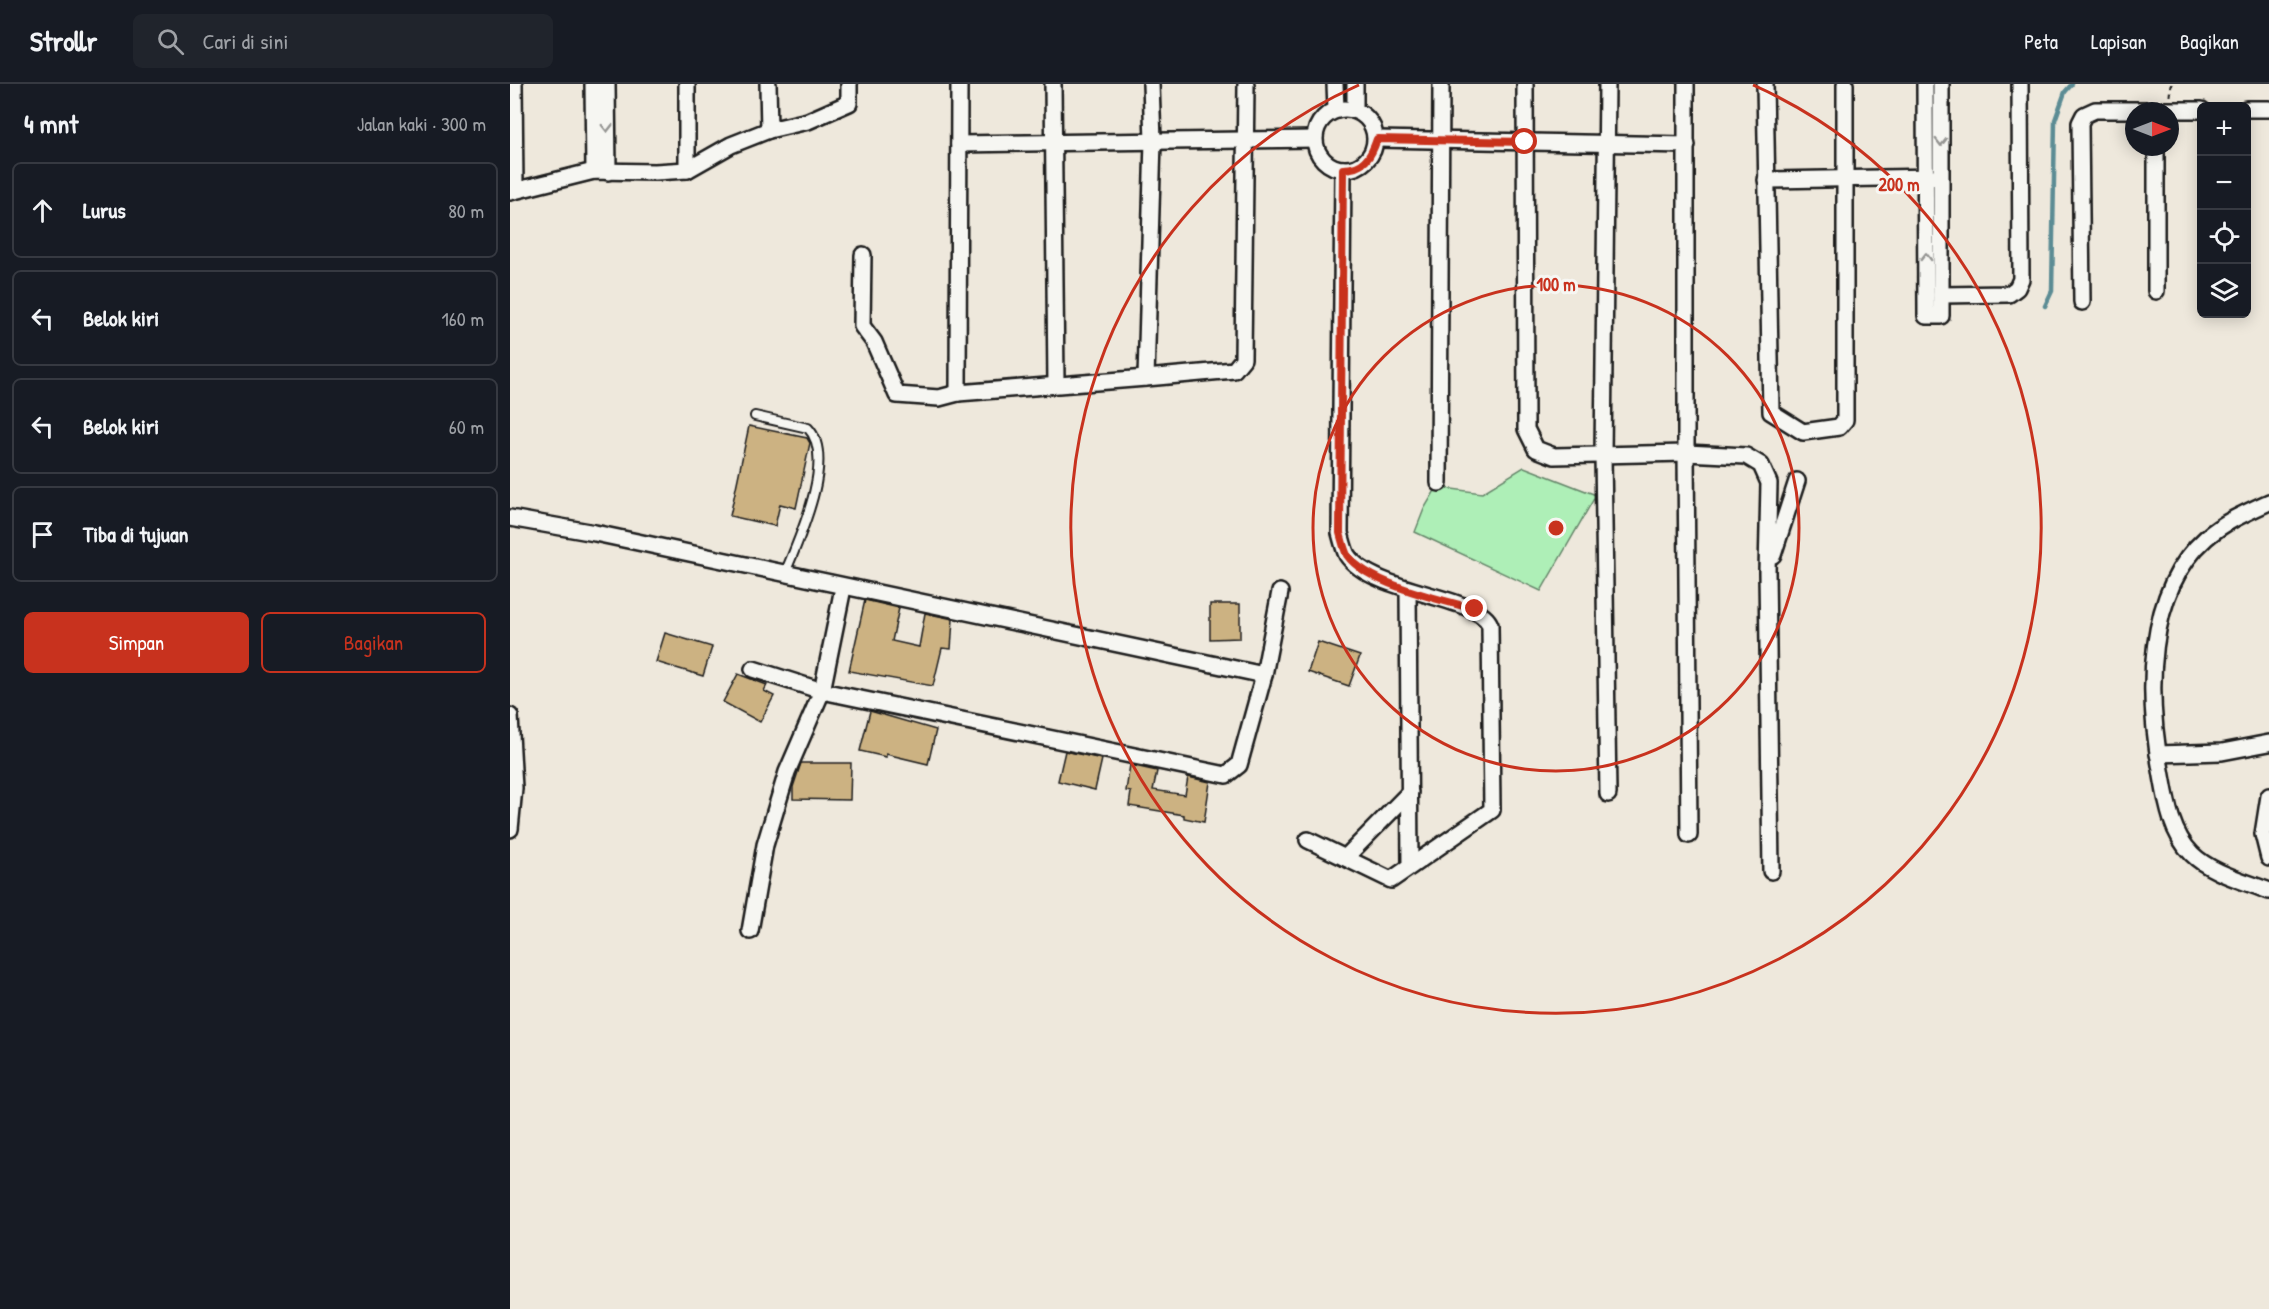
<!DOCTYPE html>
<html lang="id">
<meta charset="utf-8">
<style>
:root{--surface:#171b24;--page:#20242c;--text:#f1f3f6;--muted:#9ea1a6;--line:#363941;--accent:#c8321e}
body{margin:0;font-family:"Patrick Hand",sans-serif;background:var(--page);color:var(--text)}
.controls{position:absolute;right:18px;top:18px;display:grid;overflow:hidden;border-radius:9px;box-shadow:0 3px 15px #0003}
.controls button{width:54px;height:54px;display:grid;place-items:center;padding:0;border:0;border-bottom:2px solid var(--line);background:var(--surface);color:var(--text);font:30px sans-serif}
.compass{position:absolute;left:1615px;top:18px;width:54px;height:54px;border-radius:50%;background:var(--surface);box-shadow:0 3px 15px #0003;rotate:90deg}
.stop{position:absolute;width:18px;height:18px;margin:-14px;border:4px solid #c8321e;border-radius:50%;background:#fff}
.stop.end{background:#c8321e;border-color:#fff;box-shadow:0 2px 6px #0008}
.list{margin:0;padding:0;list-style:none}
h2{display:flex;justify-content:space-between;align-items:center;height:78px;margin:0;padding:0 24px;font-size:26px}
h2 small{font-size:20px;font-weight:400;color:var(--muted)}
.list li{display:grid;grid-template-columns:39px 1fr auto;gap:18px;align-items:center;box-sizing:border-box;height:96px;margin:0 12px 12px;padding:0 12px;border:2px solid var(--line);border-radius:9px}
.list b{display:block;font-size:22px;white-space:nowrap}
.list em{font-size:20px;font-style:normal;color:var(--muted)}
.actions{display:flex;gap:12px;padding:18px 24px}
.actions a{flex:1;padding:14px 0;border:2px solid var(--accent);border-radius:9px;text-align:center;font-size:21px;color:var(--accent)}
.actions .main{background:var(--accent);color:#fff}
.icon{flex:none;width:33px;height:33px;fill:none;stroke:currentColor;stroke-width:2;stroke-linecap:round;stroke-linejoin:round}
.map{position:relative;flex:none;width:1759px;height:1225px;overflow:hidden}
header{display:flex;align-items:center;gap:36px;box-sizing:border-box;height:84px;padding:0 30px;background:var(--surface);border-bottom:2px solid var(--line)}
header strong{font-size:28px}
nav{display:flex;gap:33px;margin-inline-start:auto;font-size:21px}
.search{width:420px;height:54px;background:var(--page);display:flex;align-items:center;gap:15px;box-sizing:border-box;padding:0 21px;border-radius:9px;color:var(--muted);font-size:22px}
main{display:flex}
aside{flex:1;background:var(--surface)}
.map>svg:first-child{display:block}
</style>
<header>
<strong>Strollr</strong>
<div class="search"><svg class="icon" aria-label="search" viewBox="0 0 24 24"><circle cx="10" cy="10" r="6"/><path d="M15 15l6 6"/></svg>Cari di sini</div>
<nav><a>Peta</a><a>Lapisan</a><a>Bagikan</a></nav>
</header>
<main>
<aside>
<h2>4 mnt<small>Jalan kaki · 300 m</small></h2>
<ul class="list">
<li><svg class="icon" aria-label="ahead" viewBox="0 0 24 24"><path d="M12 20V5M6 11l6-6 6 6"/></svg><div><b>Lurus</b></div><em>80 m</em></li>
<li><svg class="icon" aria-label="left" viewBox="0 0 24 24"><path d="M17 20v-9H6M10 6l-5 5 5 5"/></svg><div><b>Belok kiri</b></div><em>160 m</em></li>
<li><svg class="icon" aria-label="left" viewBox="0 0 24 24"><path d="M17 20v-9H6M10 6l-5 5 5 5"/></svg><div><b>Belok kiri</b></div><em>60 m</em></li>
<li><svg class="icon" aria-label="arrive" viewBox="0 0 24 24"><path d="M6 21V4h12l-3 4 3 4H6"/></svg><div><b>Tiba di tujuan</b></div></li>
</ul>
<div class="actions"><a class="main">Simpan</a><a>Bagikan</a></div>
</aside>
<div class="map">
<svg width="1759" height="1225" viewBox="0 0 1759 1225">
<rect width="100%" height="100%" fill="#eee8dc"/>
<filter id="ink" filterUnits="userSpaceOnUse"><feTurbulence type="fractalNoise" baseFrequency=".0167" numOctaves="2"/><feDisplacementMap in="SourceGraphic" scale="12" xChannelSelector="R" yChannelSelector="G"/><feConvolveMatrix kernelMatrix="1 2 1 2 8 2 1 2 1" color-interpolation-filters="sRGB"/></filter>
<g filter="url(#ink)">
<polygon fill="#aeefb7" stroke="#65866a" stroke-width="1.5" points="1014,383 1086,411 1031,507 905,448 914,425 927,403 972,409"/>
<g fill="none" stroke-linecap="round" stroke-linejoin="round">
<polyline stroke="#5c8c94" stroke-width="4.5" points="1535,222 1542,207 1545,36 1555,8 1562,0"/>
</g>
<g fill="#ccb282" stroke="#1c1c1c" stroke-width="1.5">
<polygon points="239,342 297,354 300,359 286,424 270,420 265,442 220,432"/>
<polygon points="355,516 389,524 382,557 409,563 415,529 443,535 441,565 432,564 423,602 339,587"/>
<polygon points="700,520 730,520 730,554 700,555"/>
<polygon points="155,549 202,563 193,592 146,578"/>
<polygon points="808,558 850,572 839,602 798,588"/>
<polygon points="228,590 257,601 254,607 264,612 250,638 213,618"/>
<polygon points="360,627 426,646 418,680 376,670 376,673 350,667"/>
<polygon points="555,667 592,675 585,706 548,697"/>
<polygon points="291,679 341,679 340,716 283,715 283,703"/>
<polygon points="620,681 647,687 643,706 675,711 678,693 700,698 694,738 674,734 674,731 619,722 621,708 616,707"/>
</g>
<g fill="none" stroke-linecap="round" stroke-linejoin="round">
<defs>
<path id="lane" d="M245,332L298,344C327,374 288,457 275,489"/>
<g id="street">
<polyline points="4,0 5,105"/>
<polyline points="83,0 84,87"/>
<polyline points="97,0 98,88"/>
<polyline points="177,0 177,86"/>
<polyline points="258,0 259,46 298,37 339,19 339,0"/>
<polyline points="449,0 448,309 636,294"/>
<polyline points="543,0 546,300"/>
<polyline points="641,0 643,57 636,294 724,286 733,275 736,0"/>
<polyline points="825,0 826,25"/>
<polyline points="845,0 845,25"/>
<polyline points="1015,0 1016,345 1026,365 1044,372 1176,369 1236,372 1251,381 1259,399 1257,488 1261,787"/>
<polyline points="1097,0 1093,371 1098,710"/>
<polyline points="1176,0 1176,369 1179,751"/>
<polyline points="1255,0 1261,328 1293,348 1329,343 1335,336 1335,0"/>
<polyline points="1415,0 1416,232 1431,232 1431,0"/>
<circle cx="835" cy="55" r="30"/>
<polyline points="1736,25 1759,25"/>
<polyline points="867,55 1177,61"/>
<polyline points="449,60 804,55"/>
<polyline points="1256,96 1425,93"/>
<polyline points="0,108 84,87 145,88 177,86 221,61 259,46"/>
<polyline points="353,171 352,242 364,258 387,311 429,314 448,309"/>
<polyline points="1646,207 1646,63"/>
<polyline points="1431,211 1499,210 1507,204 1511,195 1510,0"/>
<polyline points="1572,218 1570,39 1574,31 1585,26 1692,26"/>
<polyline points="929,399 931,0"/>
<path d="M1759,418C1737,428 1714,438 1696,454C1635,508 1637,612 1651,686C1656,714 1660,748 1682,770C1701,789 1734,797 1759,807"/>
<polyline points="0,434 85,449 754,591"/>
<polyline points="1263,471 1287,397"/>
<polyline points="898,507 900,782"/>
<polyline points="243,585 312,607 716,691 729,681 754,591 770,508"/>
<polyline points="0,632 4,704 0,745"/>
<polyline points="1648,670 1712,668 1759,659"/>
<polyline points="1759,712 1753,750 1759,774"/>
<path d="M798,756L881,796L982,726L980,541C970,512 863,510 837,471C834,465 832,456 830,449L833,85"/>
<polyline points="835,774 900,708"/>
<polyline points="240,847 255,761 277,688 312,607 333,504"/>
</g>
</defs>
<use href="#lane" stroke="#1c1c1c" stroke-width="12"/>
<use href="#street" stroke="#1c1c1c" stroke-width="20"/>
<polyline stroke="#1c1c1c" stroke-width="3" stroke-dasharray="4.5 4.5" stroke-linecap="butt" points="1660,12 1661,0"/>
<use href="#lane" stroke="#f6f6f2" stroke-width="8"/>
<use href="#street" stroke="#f6f6f2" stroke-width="15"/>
</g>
<defs><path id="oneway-chevron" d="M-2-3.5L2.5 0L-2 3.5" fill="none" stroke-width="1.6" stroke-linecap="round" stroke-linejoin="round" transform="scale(1.5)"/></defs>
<g stroke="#949492">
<use href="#oneway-chevron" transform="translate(97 44) rotate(90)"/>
<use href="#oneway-chevron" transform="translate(1431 58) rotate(90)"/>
<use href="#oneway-chevron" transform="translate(1416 173) rotate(-90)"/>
</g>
</g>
<g fill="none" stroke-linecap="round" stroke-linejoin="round" filter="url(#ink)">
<path stroke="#c8321e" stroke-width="8" d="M965,525C931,516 857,500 837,471C834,465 832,456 830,449L833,85C854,85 861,73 867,55L1015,58"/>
</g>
<g fill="none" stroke="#c8321e" stroke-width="3">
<circle cx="1046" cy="444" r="243"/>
<path d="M1243 1A485 485 0 1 1 849 1"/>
</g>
<circle cx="1046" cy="444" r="9" fill="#c8321e" stroke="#f6f6f2" stroke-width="3"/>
<g font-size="18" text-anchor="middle" font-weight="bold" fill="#c8321e" stroke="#f6f6f2" stroke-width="6" stroke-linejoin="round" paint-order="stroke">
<text x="1389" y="107">200 m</text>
<text x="1046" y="207">100 m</text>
</g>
</svg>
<div class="controls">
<button>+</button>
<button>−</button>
<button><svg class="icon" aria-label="locate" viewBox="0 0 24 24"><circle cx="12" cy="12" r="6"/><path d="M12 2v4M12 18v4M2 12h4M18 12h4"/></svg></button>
<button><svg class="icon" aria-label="layers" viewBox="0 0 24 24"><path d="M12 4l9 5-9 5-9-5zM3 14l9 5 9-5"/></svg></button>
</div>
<svg class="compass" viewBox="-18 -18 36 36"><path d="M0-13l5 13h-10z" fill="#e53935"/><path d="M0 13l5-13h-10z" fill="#9ea1a6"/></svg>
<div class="stop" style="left:1015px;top:58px"></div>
<div class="stop end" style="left:965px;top:525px"></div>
</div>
</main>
